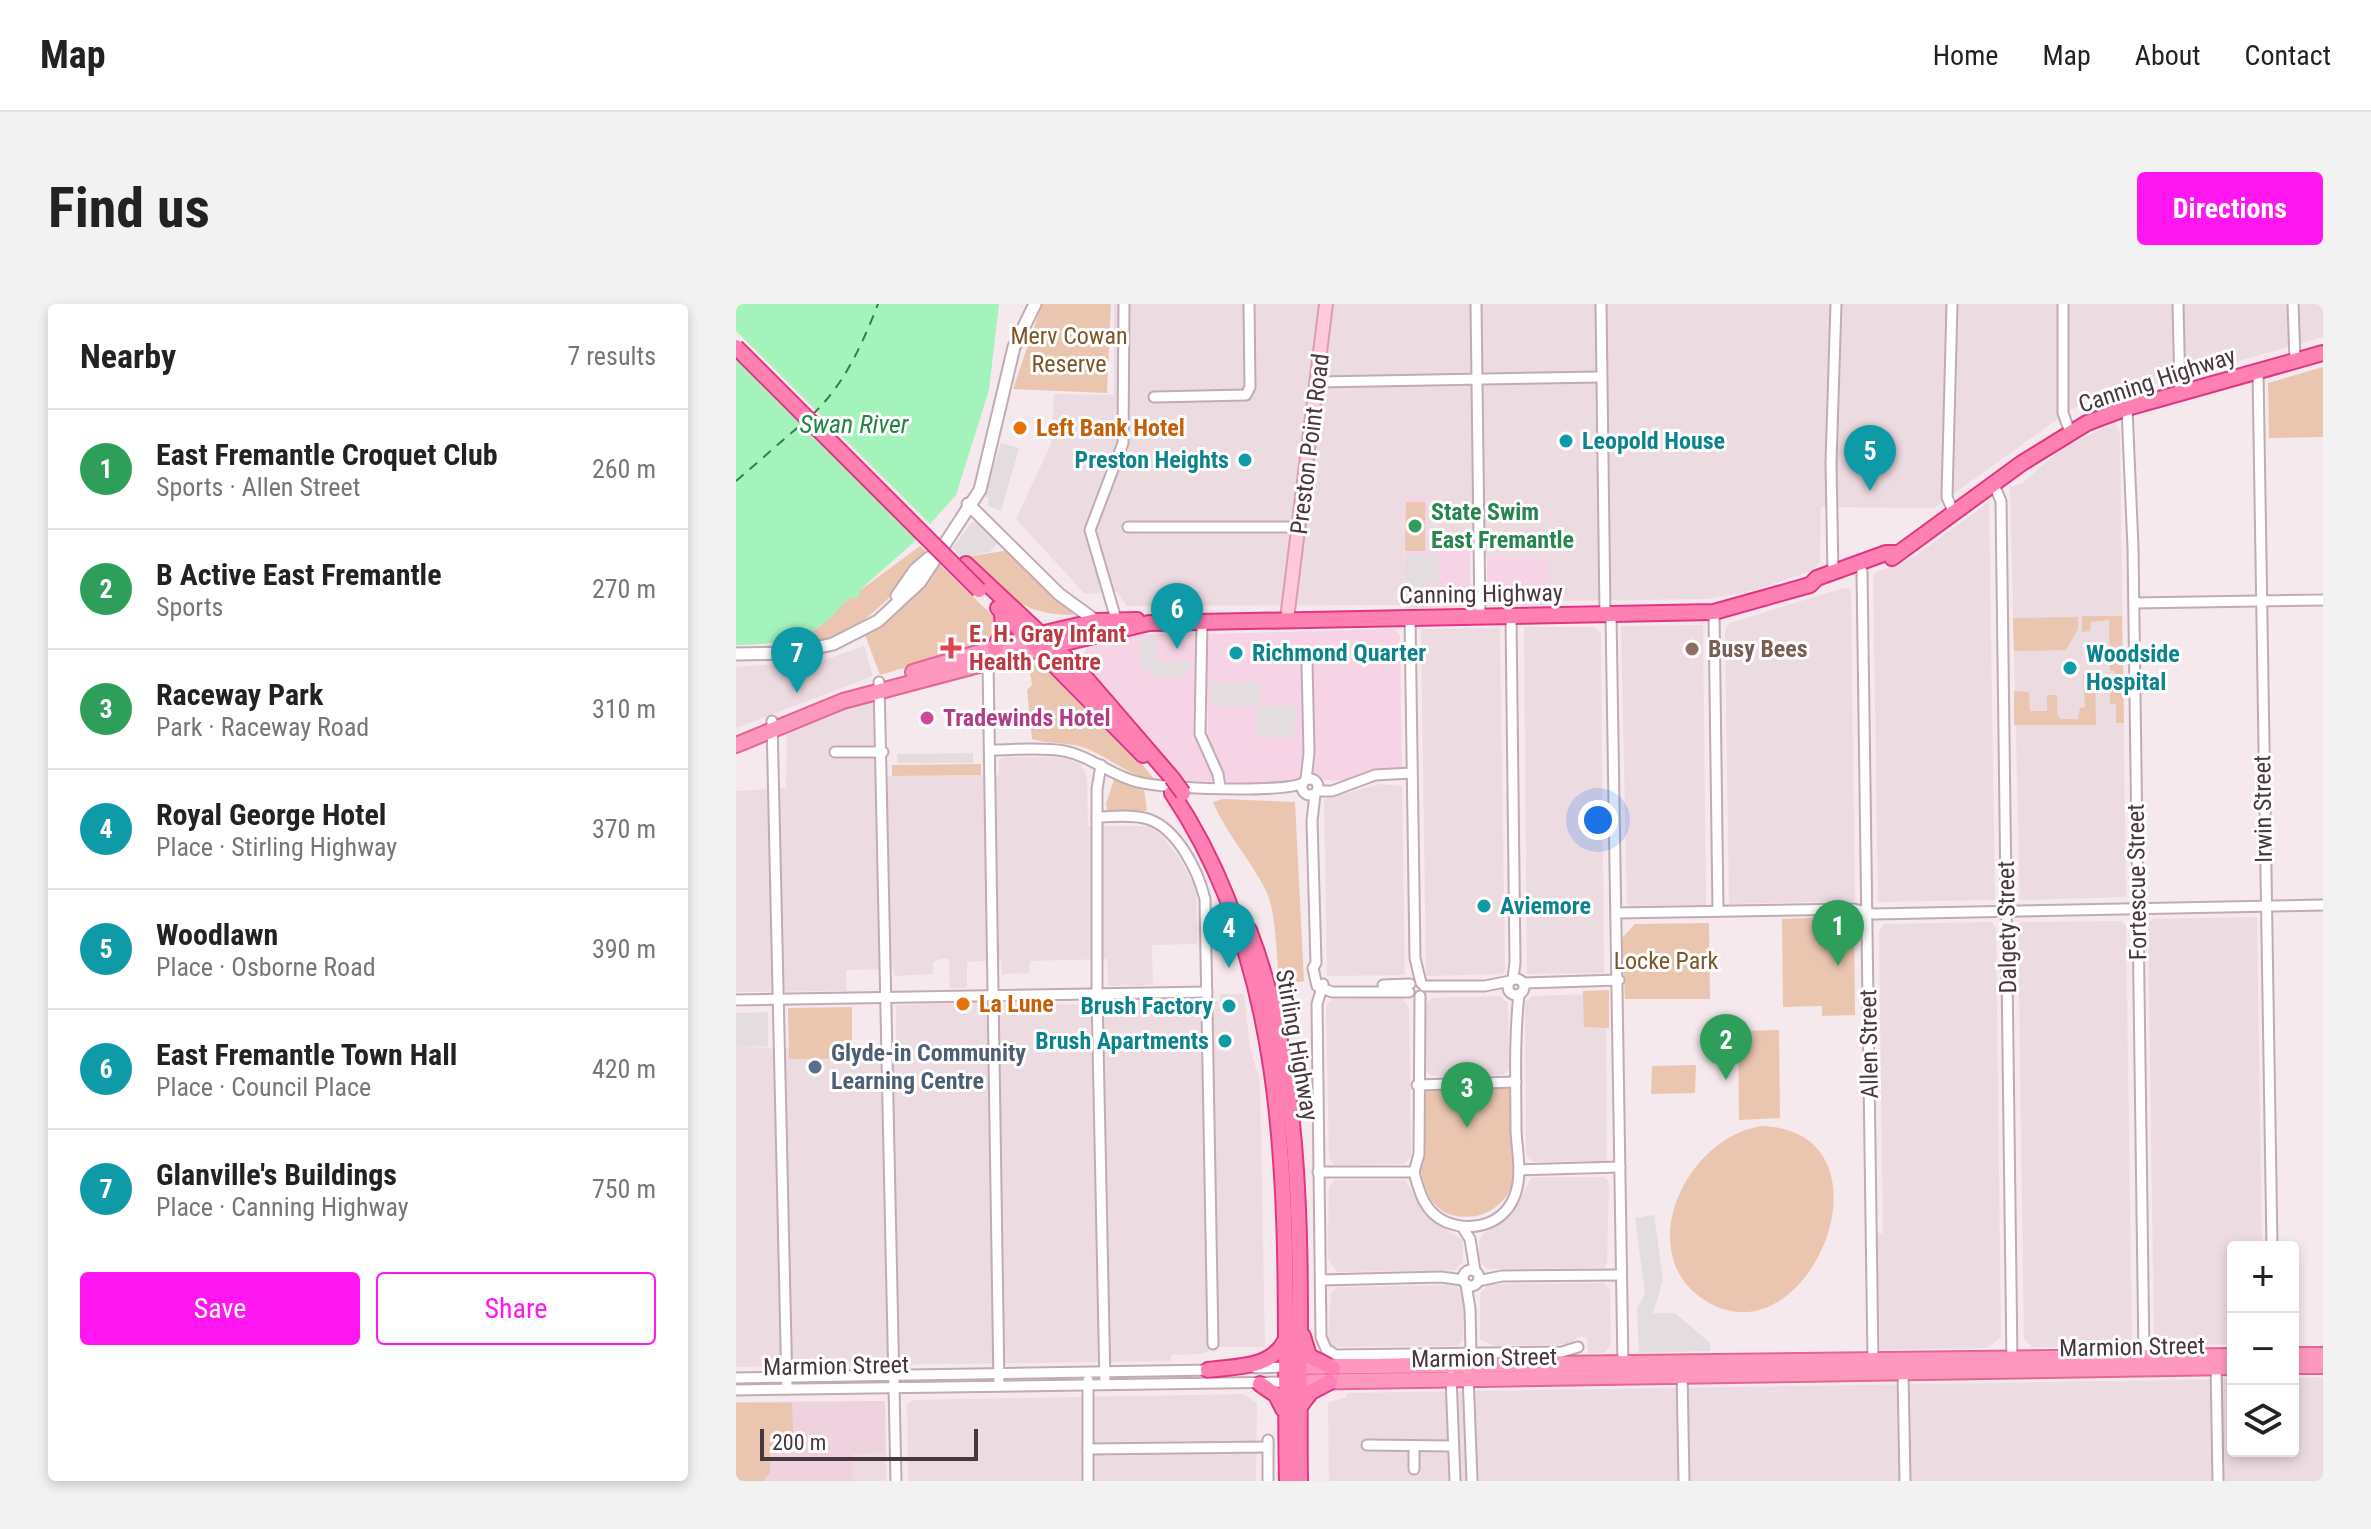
<!DOCTYPE html>
<meta charset="utf-8">
<style>
:root{--surface:#fff;--page:#f2f2f2;--text:#222;--muted:#767676;--line:#e0e0e0;--accent:#ff16f0}
body{margin:0;font-family:"Roboto Condensed",sans-serif;background:var(--page);color:var(--text)}
.controls{position:absolute;right:24px;bottom:24px;display:grid;overflow:hidden;border-radius:8px;box-shadow:0 4px 12px #0003}
.controls button{width:72px;height:72px;display:grid;place-items:center;padding:0;border:0;border-bottom:2px solid var(--line);background:var(--surface);color:var(--text);font:40px sans-serif}
.scale{position:absolute;left:24px;bottom:20px;width:218px;box-sizing:border-box;padding-left:8px;border:4px solid #49373f;border-top:0;font-size:22px;line-height:28px;white-space:nowrap;color:#49373f;-webkit-text-stroke:6px #fff;paint-order:stroke}
.you{position:absolute;left:862px;top:516px;width:28px;height:28px;margin:-20px;border:6px solid #fff;border-radius:50%;background:#1a73e8;box-shadow:0 0 0 12px #1a73e833}
.badge{display:grid;place-items:center;width:52px;height:52px;border-radius:50%;background:var(--accent);color:#fff;font-size:26px;font-weight:700}
.pin{position:absolute;translate:-50% -66px;filter:drop-shadow(0 2px 4px #0008)}
.pin::after{content:'';position:absolute;top:42px;width:28px;height:24px;background:inherit;clip-path:polygon(0 0,100% 0,50% 100%)}
.list{margin:0;padding:0;list-style:none}
h2{display:flex;justify-content:space-between;align-items:center;height:104px;margin:0;padding:0 32px;font-size:34px}
h2 small{font-size:26px;font-weight:400;color:var(--muted)}
.list li{display:grid;grid-template-columns:52px 1fr auto;gap:24px;align-items:center;box-sizing:border-box;height:120px;padding:0 32px;border-top:2px solid var(--line)}
.list b{display:block;font-size:30px;white-space:nowrap}
.list p{margin:0;font-size:26px;white-space:nowrap;color:var(--muted)}
.list em{font-size:26px;font-style:normal;color:var(--muted)}
.actions{display:flex;gap:16px;padding:24px 32px}
.actions a{flex:1;padding:18px 0;border:2px solid var(--accent);border-radius:8px;text-align:center;font-size:28px;color:var(--accent)}
.actions .main{background:var(--accent);color:#fff}
.icon{flex:none;width:44px;height:44px;fill:none;stroke:currentColor;stroke-width:2;stroke-linecap:round;stroke-linejoin:round}
.map{position:relative;flex:none;width:1587px;height:1177px;overflow:hidden;border-radius:8px}
header{display:flex;align-items:center;gap:48px;box-sizing:border-box;height:112px;padding:0 40px;background:var(--surface);border-bottom:2px solid var(--line)}
header strong{font-size:38px}
nav{display:flex;gap:44px;margin-inline-start:auto;font-size:28px}
.intro{display:flex;align-items:center;justify-content:space-between;box-sizing:border-box;height:192px;padding:0 48px}
h1{margin:0;font-size:56px}
.button{padding:20px 36px;border-radius:8px;background:var(--accent);color:#fff;font-size:28px;font-weight:700}
main{display:flex;gap:48px;padding:0 48px}
aside{flex:1;background:var(--surface);border-radius:8px;box-shadow:0 4px 12px #0003}
.map>svg:first-child{display:block}
</style>
<header>
<strong>Map</strong>
<nav><a>Home</a><a>Map</a><a>About</a><a>Contact</a></nav>
</header>
<div class="intro"><h1>Find us</h1><a class="button">Directions</a></div>
<main>
<aside>
<h2>Nearby<small>7 results</small></h2>
<ul class="list">
<li><span class="badge" style="background:#2e9e5b">1</span><div><b>East Fremantle Croquet Club</b><p>Sports · Allen Street</p></div><em>260 m</em></li>
<li><span class="badge" style="background:#2e9e5b">2</span><div><b>B Active East Fremantle</b><p>Sports</p></div><em>270 m</em></li>
<li><span class="badge" style="background:#2e9e5b">3</span><div><b>Raceway Park</b><p>Park · Raceway Road</p></div><em>310 m</em></li>
<li><span class="badge" style="background:#0f9aa8">4</span><div><b>Royal George Hotel</b><p>Place · Stirling Highway</p></div><em>370 m</em></li>
<li><span class="badge" style="background:#0f9aa8">5</span><div><b>Woodlawn</b><p>Place · Osborne Road</p></div><em>390 m</em></li>
<li><span class="badge" style="background:#0f9aa8">6</span><div><b>East Fremantle Town Hall</b><p>Place · Council Place</p></div><em>420 m</em></li>
<li><span class="badge" style="background:#0f9aa8">7</span><div><b>Glanville's Buildings</b><p>Place · Canning Highway</p></div><em>750 m</em></li>
</ul>
<div class="actions"><a class="main">Save</a><a>Share</a></div>
</aside>
<div class="map">
<svg width="1587" height="1177" viewBox="0 0 1587 1177">
<rect width="100%" height="100%" fill="#f5e9ed"/>
<g fill="#eddbe2">
<polygon points="378,0 1587,0 1587,33 1337,104 1198,204 1085,203 1084,258 1076,267 1014,287 972,295 813,297 813,255 742,253 742,245 690,245 690,194 667,194 670,301 391,302 381,288 349,290 280,215 315,140 318,90 378,91"/>
<polygon points="1379,119 1384,128 1390,593 1284,596 1274,183 1286,179 1329,142"/>
<polygon points="1253,198 1259,596 1142,598 1137,270 1181,251"/>
<polygon points="1108,284 1114,285 1115,292 1119,597 993,600 989,326 993,319"/>
<polygon points="967,321 970,601 891,602 885,322"/>
<polygon points="788,323 858,323 865,329 868,669 791,670"/>
<polygon points="764,324 769,667 766,670 690,672 685,325"/>
<polygon points="128,342 137,372 0,424 0,363 86,357"/>
<polygon points="137,396 140,472 263,471 263,456 269,453 323,453 345,460 351,473 352,522 413,522 427,533 447,560 460,586 461,640 416,641 417,681 372,682 371,655 294,657 293,669 266,670 265,656 231,658 231,684 214,684 213,655 204,655 197,658 197,670 158,672 158,665 110,666 110,687 0,688 0,487 50,484 51,427 119,399"/>
<polygon points="644,480 666,482 669,671 591,672 588,495"/>
<polygon points="1521,613 1526,943 1497,943 1497,1040 1421,1042 1418,1038 1412,620 1416,615"/>
<polygon points="1385,617 1390,621 1396,1036 1388,1042 1296,1043 1288,1035 1282,622 1285,618"/>
<polygon points="1255,618 1260,624 1265,1033 1251,1044 1144,1046 1141,929 1147,929 1143,628 1148,620"/>
<polygon points="484,690 508,690 514,745 524,777 529,1043 483,1043 465,1050 435,1051 435,1057 0,1063 0,743 53,744 54,755 160,756 160,701 247,698 355,701 417,697 418,712 478,711 479,697 484,696"/>
<polygon points="852,690 870,697 871,857 797,858 790,852 789,699 796,692"/>
<polygon points="764,692 772,699 773,765 767,771 696,772 689,766 690,700 696,694"/>
<polygon points="665,693 673,704 675,853 668,860 598,861 593,854 590,702 597,695"/>
<polygon points="796,873 868,873 873,878 871,960 867,964 751,965 743,957 743,937 748,929 774,913"/>
<polygon points="599,876 669,876 694,916 727,936 727,958 720,966 601,968 592,955 592,931 593,883"/>
<polygon points="867,979 874,985 875,1041 868,1049 852,1049 851,1033 842,1033 834,1040 759,1042 744,1035 744,990 752,980"/>
<polygon points="719,981 728,989 727,1036 721,1042 596,1043 592,1034 595,989 601,983"/>
<polygon points="1587,1073 1587,1177 593,1177 592,1098 609,1094 612,1089 1497,1075 1497,1147 1557,1147 1557,1074"/>
<polygon points="507,1090 521,1099 520,1177 172,1177 171,1100 178,1096"/>
<polygon points="150,1149 150,1177 117,1177 116,1150"/>
</g>
<g fill="#f7d4e5">
<polygon points="667,194 690,194 690,245 734,245 734,304 670,304"/>
<polygon points="751,253 813,254 813,301 757,302 751,296"/>
<polygon points="658,325 664,331 666,464 600,477 569,474 560,481 491,478 472,438 470,330"/>
<polygon points="460,330 461,436 478,468 477,477 444,477 347,362 346,355 352,342 388,331"/>
</g>
<polygon fill="#eed2dd" points="149,1097 150,1149 116,1150 117,1177 0,1177 0,1098"/>
<g fill="#eac6b1">
<polygon points="306,0 375,0 371,89 277,85"/>
<polygon points="1587,63 1587,133 1533,134 1532,79"/>
<polygon points="670,198 689,198 689,247 669,247"/>
<path d="M184,242L192,250C153,296 117,340 52,344L51,339L83,323L107,299Z"/>
<path d="M274,246L338,311C282,311 269,288 229,253Z"/>
<polygon points="201,258 258,313 261,320 259,332 222,348 144,371 129,331"/>
<polygon points="1346,312 1386,312 1388,419 1380,419 1380,400 1374,400 1374,376 1379,375 1379,367 1374,367 1373,316 1355,318 1354,327 1346,328"/>
<polygon points="1342,313 1342,325 1330,346 1278,347 1277,314"/>
<path d="M297,360L314,368L381,430L419,476C394,472 378,457 356,447C337,437 314,441 296,435L291,386L296,381L293,364Z"/>
<polygon points="1347,371 1359,371 1360,421 1278,421 1278,387 1293,388 1294,407 1311,407 1311,391 1321,391 1321,410 1325,415 1342,415 1344,404 1349,403"/>
<polygon points="245,460 245,471 156,472 156,461"/>
<polygon points="378,475 408,485 411,507 371,506 370,500"/>
<path d="M487,495L559,498L568,677L544,682C540,656 541,612 531,589C516,557 490,530 477,498Z"/>
<polygon points="1118,612 1119,711 1086,712 1086,702 1047,703 1046,615"/>
<polygon points="973,619 974,695 889,695 886,634 899,620"/>
<polygon points="873,686 873,724 848,723 847,687"/>
<polygon points="116,703 116,755 53,755 52,704"/>
<polygon points="1043,726 1044,814 1003,816 1002,727"/>
<polygon points="960,761 959,789 915,790 916,762"/>
<path d="M684,783H776C777,813 784,852 776,881C771,896 756,909 740,912C669,923 684,827 684,783Z"/>
<path d="M1026,822C1167,827 1074,1061 970,997C895,951 949,833 1026,822Z"/>
<polygon points="0,1099 56,1099 58,1147 34,1149 34,1169 27,1177 0,1177"/>
</g>
<g fill="#e3dde0">
<polygon points="265,139 283,144 265,207 251,201 253,195 248,192"/>
<polygon points="236,218 243,219 262,238 254,248 225,253 216,244"/>
<polygon points="670,250 703,250 703,279 688,280 688,303 670,303"/>
<polygon points="404,334 420,334 420,357 455,357 455,362 446,373 413,373 416,369 404,363"/>
<polygon points="524,378 525,402 559,401 559,433 521,433 520,402 476,402 475,379"/>
<polygon points="237,449 237,459 161,459 161,450"/>
<polygon points="32,708 32,742 0,743 0,709"/>
<polygon points="918,911 927,976 917,1009 939,1009 974,1039 974,1047 903,1049 901,1005 909,989 899,914"/>
</g>
<path fill="#a4f3bd" d="M0,0H263L253,86L220,191L178,238L126,284L122,294H114C106,299 103,306 96,312C71,337 33,341 0,341Z"/>
<polygon fill="#f5e9ed" points="0,27 197,223 184,237 0,54"/>
<g fill="none" stroke-linecap="round" stroke-linejoin="round">
<g stroke="#248646" stroke-width="2" stroke-dasharray="10 8" stroke-linecap="butt">
<path d="M76,111C108,81 126,41 142,0"/>
<polyline points="0,177 68,118"/>
</g>
<defs>
<g id="minor">
<polyline points="740,0 744,313"/>
<polyline points="865,0 869,311"/>
<polyline points="1216,0 1211,193 1218,210"/>
<polyline points="1327,0 1327,109 1334,128"/>
<polyline points="1442,0 1444,89"/>
<polyline points="1557,0 1559,57"/>
<polyline points="1522,67 1536,943"/>
<polyline points="582,78 865,73"/>
<polyline points="418,93 510,91 514,83 513,0"/>
<polyline points="1391,104 1397,244 1408,1053"/>
<polyline points="1258,181 1265,197 1276,1059"/>
<polyline points="392,223 564,223"/>
<polyline points="1126,267 1137,1058"/>
<polyline points="1097,269 1095,159 1100,0"/>
<polyline points="1398,299 1587,296"/>
<polyline points="978,308 982,607"/>
<polyline points="875,311 887,1063"/>
<polyline points="775,312 779,658 777,675"/>
<polyline points="674,313 679,654 685,679"/>
<polyline points="380,315 354,226 387,139 388,0"/>
<polyline points="466,316 464,430 482,470 484,483"/>
<polyline points="252,358 263,1082"/>
<polyline points="143,378 160,1177"/>
<polyline points="36,417 51,1085"/>
<path d="M254,446C278,446 304,443 328,447C355,452 375,472 402,478C427,485 547,489 567,479"/>
<polyline points="99,448 147,448"/>
<polyline points="365,461 361,485 361,690 369,1080"/>
<circle cx="574" cy="483" r="8"/>
<polyline points="570,476 573,449 571,358"/>
<polyline points="582,487 596,487 639,471 675,469"/>
<polyline points="579,490 576,517 580,659 577,664 581,682 596,688 673,688"/>
<path d="M361,513C377,513 396,510 412,515C442,525 462,567 469,595L477,1040"/>
<polyline points="881,609 1118,605 1138,610 1587,601"/>
<circle cx="780" cy="683" r="8"/>
<polyline points="787,679 883,676"/>
<polyline points="587,680 581,700 585,1033 590,1045 600,1051 826,1048 842,1043"/>
<polyline points="647,681 674,680"/>
<polyline points="688,682 749,682 774,677"/>
<polyline points="0,696 471,688"/>
<polyline points="681,781 780,778"/>
<polyline points="783,866 884,863"/>
<polyline points="582,868 678,868"/>
<path d="M678,868C683,888 689,909 710,918C738,929 770,920 780,888C786,868 781,847 780,827C780,781 778,735 783,690"/>
<polyline points="678,868 683,850 684,692"/>
<polyline points="727,924 734,935 739,967"/>
<circle cx="735" cy="974" r="8"/>
<polyline points="585,976 705,973 727,976"/>
<polyline points="742,977 766,972 885,971"/>
<polyline points="730,980 734,1005 735,1049"/>
<polyline points="1480,1059 1482,1177"/>
<polyline points="519,1064 550,1063"/>
<polyline points="946,1066 948,1177"/>
<polyline points="1167,1069 1169,1177"/>
<polyline points="732,1070 736,1177"/>
<polyline points="715,1072 719,1177"/>
<polyline points="0,1074 477,1066"/>
<polyline points="0,1086 550,1078"/>
<polyline points="532,1136 532,1177"/>
<polyline points="631,1141 717,1142"/>
<polyline points="678,1142 678,1165"/>
<polyline points="352,1145 532,1143"/>
<polyline points="352,1177 352,1076"/>
</g>
<g id="tertiary">
<polyline points="232,200 323,290 360,317"/>
<polyline points="161,292 179,266 193,254"/>
<polyline points="0,350 57,349 97,340 142,317 184,278 244,186 278,43 299,0"/>
</g>
<polyline id="secondary" points="551,315 590,0"/>
<g id="primary">
<polyline points="177,368 292,334"/>
<polyline points="0,441 107,397 303,345"/>
<polyline points="1557,1051 1587,1051"/>
<polyline points="1557,1062 1587,1062"/>
<polyline points="554,1063 1497,1052"/>
<polyline points="554,1078 1497,1063"/>
</g>
<g id="trunk">
<polyline points="1156,254 1286,159 1351,119 1391,104 1587,49"/>
<polyline points="230,260 343,366 436,474"/>
<polyline points="262,304 407,451"/>
<polyline points="300,331 360,317 401,316"/>
<polyline points="259,344 267,327 266,308"/>
<polyline points="303,345 413,319 978,308 1074,281 1081,274 1150,249 1160,249"/>
<path d="M436,489C571,690 546,947 551,1177"/>
<path d="M513,626C578,794 561,1000 564,1177"/>
<polyline points="567,1032 573,1052 597,1064"/>
<path d="M472,1066C500,1062 534,1065 549,1037"/>
<polyline points="524,1080 540,1091 547,1105"/>
<polyline points="562,1105 575,1088 594,1078"/>
</g>
</defs>
<use href="#minor" stroke="#c1abb4" stroke-width="13"/>
<use href="#tertiary" stroke="#c1abb4" stroke-width="15"/>
<use href="#secondary" stroke="#dc9cb1" stroke-width="16"/>
<use href="#primary" stroke="#e76497" stroke-width="18"/>
<use href="#trunk" stroke="#e23684" stroke-width="18"/>
<use href="#minor" stroke="#fff" stroke-width="9"/>
<use href="#tertiary" stroke="#fff" stroke-width="11"/>
<use href="#secondary" stroke="#ffc9da" stroke-width="12"/>
<use href="#primary" stroke="#ff98be" stroke-width="14"/>
<use href="#trunk" stroke="#ff81b3" stroke-width="14"/>
<defs>
<g id="trunk-bridge">
<polyline points="0,43 243,286"/>
<polyline points="436,474 447,489"/>
</g>
</defs>
<use href="#trunk-bridge" stroke="#e23684" stroke-width="18" stroke-linecap="butt"/>
<use href="#trunk-bridge" stroke="#ff81b3" stroke-width="14"/>
</g>
<g fill="#e8710a" stroke="#fff" stroke-width="3">
<circle cx="284" cy="124" r="8"/>
<circle cx="227" cy="700" r="8"/>
</g>
<g fill="#0f9aa8" stroke="#fff" stroke-width="3">
<circle cx="830" cy="137" r="8"/>
<circle cx="509" cy="156" r="8"/>
<circle cx="500" cy="349" r="8"/>
<circle cx="1334" cy="364" r="8"/>
<circle cx="748" cy="602" r="8"/>
<circle cx="493" cy="702" r="8"/>
<circle cx="489" cy="737" r="8"/>
</g>
<circle fill="#2e9e5b" stroke="#fff" stroke-width="3" cx="679" cy="222" r="8"/>
<path fill="#e0444e" stroke="#fff" stroke-width="3" d="M211 332h8v8h8v8h-8v8h-8v-8h-8v-8h8z"/>
<circle fill="#8d6e63" stroke="#fff" stroke-width="3" cx="956" cy="345" r="8"/>
<circle fill="#d1479c" stroke="#fff" stroke-width="3" cx="191" cy="414" r="8"/>
<circle fill="#5c6f8a" stroke="#fff" stroke-width="3" cx="79" cy="763" r="8"/>
<g text-anchor="middle" stroke-width="6" stroke-linejoin="round" paint-order="stroke">
<g font-size="24" fill="#7d5528" stroke="#fff">
<text x="333" y="40">Merv Cowan<tspan x="333" dy="28">Reserve</tspan></text>
<text x="930" y="665">Locke Park</text>
</g>
<g font-size="24" fill="#49373f" stroke="#fff">
<text transform="translate(1421 76) rotate(-18)" y="8">Canning Highway</text>
<text transform="translate(574 140) rotate(-83)" y="8">Preston Point Road</text>
<text transform="translate(745 290) rotate(-1)" y="8">Canning Highway</text>
<text transform="translate(1527 505) rotate(-91)" y="8">Irwin Street</text>
<text transform="translate(1401 578) rotate(-91)" y="8">Fortescue Street</text>
<text transform="translate(1271 623) rotate(-91)" y="8">Dalgety Street</text>
<text transform="translate(1133 740) rotate(-91)" y="8">Allen Street</text>
<text transform="translate(561 741) rotate(80)" y="8">Stirling Highway</text>
<text transform="translate(1396 1043) rotate(-1)" y="8">Marmion Street</text>
<text transform="translate(748 1054) rotate(-1)" y="8">Marmion Street</text>
<text transform="translate(100 1062) rotate(-1)" y="8">Marmion Street</text>
</g>
<g font-size="24" font-weight="bold" fill="#c56008" stroke="#fff" text-anchor="start">
<text x="300" y="132">Left Bank Hotel</text>
<text x="243" y="708">La Lune</text>
</g>
<g font-size="24" font-weight="bold" fill="#0d838f" stroke="#fff" text-anchor="start">
<text x="846" y="145">Leopold House</text>
<text x="493" y="164" text-anchor="end">Preston Heights</text>
<text x="516" y="357">Richmond Quarter</text>
<text x="1350" y="358">Woodside<tspan x="1350" dy="28">Hospital</tspan></text>
<text x="764" y="610">Aviemore</text>
<text x="477" y="710" text-anchor="end">Brush Factory</text>
<text x="473" y="745" text-anchor="end">Brush Apartments</text>
</g>
<g font-size="24" font-weight="bold" fill="#27864d" stroke="#fff" text-anchor="start">
<text x="695" y="216">State Swim<tspan x="695" dy="28">East Fremantle</tspan></text>
</g>
<g font-size="24" font-weight="bold" fill="#be3a42" stroke="#fff" text-anchor="start">
<text x="233" y="338">E. H. Gray Infant<tspan x="233" dy="28">Health Centre</tspan></text>
</g>
<g font-size="24" font-weight="bold" fill="#785e54" stroke="#fff" text-anchor="start">
<text x="972" y="353">Busy Bees</text>
</g>
<g font-size="24" font-weight="bold" fill="#b23c85" stroke="#fff" text-anchor="start">
<text x="207" y="422">Tradewinds Hotel</text>
</g>
<g font-size="24" font-weight="bold" fill="#4e5e75" stroke="#fff" text-anchor="start">
<text x="95" y="757">Glyde-in Community<tspan x="95" dy="28">Learning Centre</tspan></text>
</g>
<g font-size="26" font-style="italic" fill="#248646" stroke="#fff">
<text x="118" y="129">Swan River</text>
</g>
</g>
</svg>
<div class="controls">
<button>+</button>
<button>−</button>
<button><svg class="icon" aria-label="layers" viewBox="0 0 24 24"><path d="M12 4l9 5-9 5-9-5zM3 14l9 5 9-5"/></svg></button>
</div>
<div class="scale">200 m</div>
<div class="you"></div>
<div class="pin badge" style="left:1102px;top:662px;background:#2e9e5b">1</div>
<div class="pin badge" style="left:990px;top:776px;background:#2e9e5b">2</div>
<div class="pin badge" style="left:731px;top:824px;background:#2e9e5b">3</div>
<div class="pin badge" style="left:493px;top:664px;background:#0f9aa8">4</div>
<div class="pin badge" style="left:1134px;top:187px;background:#0f9aa8">5</div>
<div class="pin badge" style="left:441px;top:345px;background:#0f9aa8">6</div>
<div class="pin badge" style="left:61px;top:389px;background:#0f9aa8">7</div>
</div>
</main>
